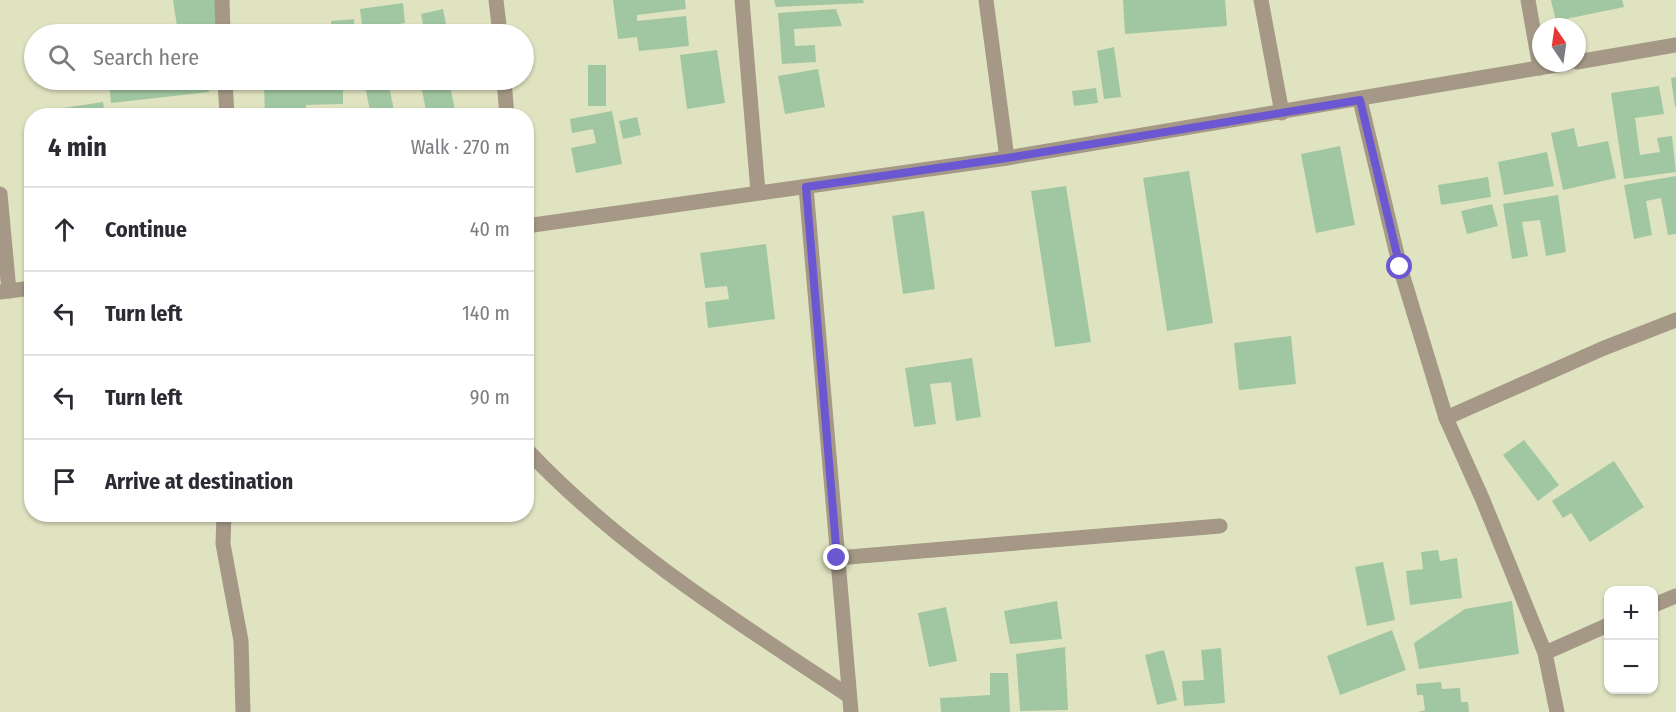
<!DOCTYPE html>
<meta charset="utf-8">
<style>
:root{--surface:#fff;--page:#f2f2f3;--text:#2b2b33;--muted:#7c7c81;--line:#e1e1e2}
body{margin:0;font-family:"Fira Sans Condensed",sans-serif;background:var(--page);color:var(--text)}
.controls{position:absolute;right:18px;bottom:18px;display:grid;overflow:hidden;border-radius:12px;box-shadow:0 2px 4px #0004}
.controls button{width:54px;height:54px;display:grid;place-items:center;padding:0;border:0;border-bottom:2px solid var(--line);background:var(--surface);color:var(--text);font:30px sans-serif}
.compass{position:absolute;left:1532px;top:18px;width:54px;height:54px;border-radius:50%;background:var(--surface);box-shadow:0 2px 4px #0004;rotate:347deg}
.stop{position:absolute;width:18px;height:18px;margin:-14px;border:4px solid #6b57d1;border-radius:50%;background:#fff}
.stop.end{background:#6b57d1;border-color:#fff;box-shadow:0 2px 6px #0008}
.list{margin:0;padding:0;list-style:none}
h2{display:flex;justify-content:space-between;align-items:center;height:78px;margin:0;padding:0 24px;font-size:26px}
h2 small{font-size:20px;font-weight:400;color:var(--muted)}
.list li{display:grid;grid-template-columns:39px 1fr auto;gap:18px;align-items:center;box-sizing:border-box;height:84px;padding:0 24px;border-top:2px solid var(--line)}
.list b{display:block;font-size:22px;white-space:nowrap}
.list em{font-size:20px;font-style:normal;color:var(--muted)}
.icon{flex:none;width:33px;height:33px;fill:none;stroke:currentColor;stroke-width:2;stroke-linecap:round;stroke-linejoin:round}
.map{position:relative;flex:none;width:1676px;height:712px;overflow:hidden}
.search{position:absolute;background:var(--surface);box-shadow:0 2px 4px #0004;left:24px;top:24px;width:510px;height:66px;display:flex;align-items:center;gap:15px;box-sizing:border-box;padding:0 21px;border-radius:33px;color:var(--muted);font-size:22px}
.panel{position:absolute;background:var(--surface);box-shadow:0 2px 4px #0004;left:24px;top:108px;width:510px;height:414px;border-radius:24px}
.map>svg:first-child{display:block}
</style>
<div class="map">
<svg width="1676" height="712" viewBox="0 0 1676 712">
<rect width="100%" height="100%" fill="#e0e3c0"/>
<g fill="#a0c7a2">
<polygon points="173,0 216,0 219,27 178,33"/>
<polygon points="613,0 685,0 686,9 637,15 637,21 686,16 689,46 639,51 637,37 618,39"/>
<polygon points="774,0 863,0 864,3 776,7"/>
<polygon points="1123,0 1225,0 1227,26 1125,34"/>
<polygon points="1551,0 1622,0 1624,7 1556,21"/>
<polygon points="403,3 405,23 374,28 375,34 363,34 360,9"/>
<polygon points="443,9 448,34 425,34 421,14"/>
<polygon points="836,9 842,26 794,29 795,46 815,45 816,62 782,64 778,13"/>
<polygon points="354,19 355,34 332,34 331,21"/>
<polygon points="1114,47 1121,97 1104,99 1097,51"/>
<polygon points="717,50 725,103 687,109 680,55"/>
<rect x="588" y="65" width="18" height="41"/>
<polygon points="818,69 825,107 785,114 778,76"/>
<polygon points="1676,77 1676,107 1675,107 1671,78"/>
<polygon points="109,80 207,80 209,92 111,103"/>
<polygon points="373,80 388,80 395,116 371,116 364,81"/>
<polygon points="420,80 449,80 456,116 427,116"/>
<polygon points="343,81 343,104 306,105 306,116 265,116 264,84"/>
<polygon points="1659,86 1664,114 1635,118 1640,155 1660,152 1657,138 1672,136 1676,172 1624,179 1611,93"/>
<polygon points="1096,88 1098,103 1074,106 1072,91"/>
<polygon points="103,102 105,116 44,116 43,111"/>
<polygon points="612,111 622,164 576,173 571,148 596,143 593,129 572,133 570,119"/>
<polygon points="637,117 641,135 623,139 619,121"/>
<polygon points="1574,128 1578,147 1608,141 1616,178 1563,190 1551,133"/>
<polygon points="1340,146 1355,225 1316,233 1301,154"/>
<polygon points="1547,152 1554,186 1504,195 1498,162"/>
<polygon points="1189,171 1213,323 1167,331 1143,178"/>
<polygon points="1676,176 1676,234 1668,235 1661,198 1646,201 1652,235 1634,239 1624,185"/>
<polygon points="1488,177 1491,197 1441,205 1438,185"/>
<polygon points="1066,186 1091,342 1055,347 1031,191"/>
<polygon points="1558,195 1566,252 1546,256 1540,220 1522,222 1528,256 1512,259 1503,204"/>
<polygon points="1492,204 1498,226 1467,234 1461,211"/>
<polygon points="924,211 935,289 903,294 892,216"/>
<polygon points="766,244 775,319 708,328 705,302 729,299 727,286 705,288 700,253"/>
<polygon points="1291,336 1296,384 1239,390 1234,343"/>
<polygon points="972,358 981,417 956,421 951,382 930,384 936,424 914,427 905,368"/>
<polygon points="1524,440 1559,485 1538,501 1503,455"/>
<polygon points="1614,461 1644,507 1590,542 1571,513 1563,518 1552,501"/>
<polygon points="1438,550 1440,561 1457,558 1462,598 1410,605 1406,571 1423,569 1421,552"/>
<polygon points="1383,562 1395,620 1367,626 1355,567"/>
<polygon points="1057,601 1062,639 1010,644 1004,611"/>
<polygon points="1512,601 1519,654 1419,669 1414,643 1465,609"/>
<polygon points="946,607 957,661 929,667 918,613"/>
<polygon points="1392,630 1406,670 1340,695 1327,656"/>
<polygon points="1065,647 1068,710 1020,711 1016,654"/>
<polygon points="1221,648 1225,703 1184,706 1182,681 1204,680 1201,650"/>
<polygon points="1164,650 1177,700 1157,705 1145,655"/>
<polygon points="990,673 1008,673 1010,712 941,712 940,698 990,695"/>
<polygon points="1441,682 1442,689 1460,688 1461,702 1468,702 1469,712 1418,712 1425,710 1423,695 1417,695 1416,684"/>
</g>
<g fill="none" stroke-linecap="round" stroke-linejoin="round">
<g stroke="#a59886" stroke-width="15">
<polyline points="222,0 223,34"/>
<polyline points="496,0 500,34"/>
<polyline points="742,0 758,192"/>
<polyline points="986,0 1007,158"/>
<polyline points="1261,0 1282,113"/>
<polyline points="1528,0 1540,68"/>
<polyline points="1577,62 1676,45"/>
<polyline points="225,80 227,116"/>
<polyline points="504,80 507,116"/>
<polyline points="1360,100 1400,267 1446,418 1482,498 1545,653 1557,712"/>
<polyline points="806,187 851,712"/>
<polyline points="0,194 9,291"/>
<polyline points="526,226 1007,158 1568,63"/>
<polyline points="0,292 32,288"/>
<polyline points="1446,418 1604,348 1676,320"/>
<path d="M526,449C619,548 736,621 849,696"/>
<polyline points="224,514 223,544 241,641 243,712"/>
<polyline points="837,558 1220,526"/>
<polyline points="1654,605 1676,596"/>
<polyline points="1545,653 1608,625"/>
</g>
</g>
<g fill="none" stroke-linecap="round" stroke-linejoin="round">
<polyline stroke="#6b57d1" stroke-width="8" points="837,558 806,187 1007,158 1360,100 1400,267"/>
</g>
</svg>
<div class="controls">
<button>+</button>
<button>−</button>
</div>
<svg class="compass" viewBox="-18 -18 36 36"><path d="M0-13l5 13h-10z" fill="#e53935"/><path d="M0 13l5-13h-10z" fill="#7c7c81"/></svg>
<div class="stop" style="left:1400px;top:267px"></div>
<div class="stop end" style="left:837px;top:558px"></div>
<div class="search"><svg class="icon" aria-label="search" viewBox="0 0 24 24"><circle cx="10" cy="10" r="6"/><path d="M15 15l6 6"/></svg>Search here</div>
<section class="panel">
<h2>4 min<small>Walk · 270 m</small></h2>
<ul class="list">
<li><svg class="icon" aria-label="ahead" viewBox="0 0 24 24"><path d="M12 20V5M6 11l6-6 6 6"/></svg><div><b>Continue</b></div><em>40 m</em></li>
<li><svg class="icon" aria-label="left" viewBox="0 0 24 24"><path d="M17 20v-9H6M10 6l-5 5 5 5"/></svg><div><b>Turn left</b></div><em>140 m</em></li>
<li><svg class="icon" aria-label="left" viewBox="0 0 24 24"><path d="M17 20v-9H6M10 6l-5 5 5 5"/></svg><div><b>Turn left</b></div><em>90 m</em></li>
<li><svg class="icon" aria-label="arrive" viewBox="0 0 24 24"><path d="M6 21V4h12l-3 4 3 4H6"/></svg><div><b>Arrive at destination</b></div></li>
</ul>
</section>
</div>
